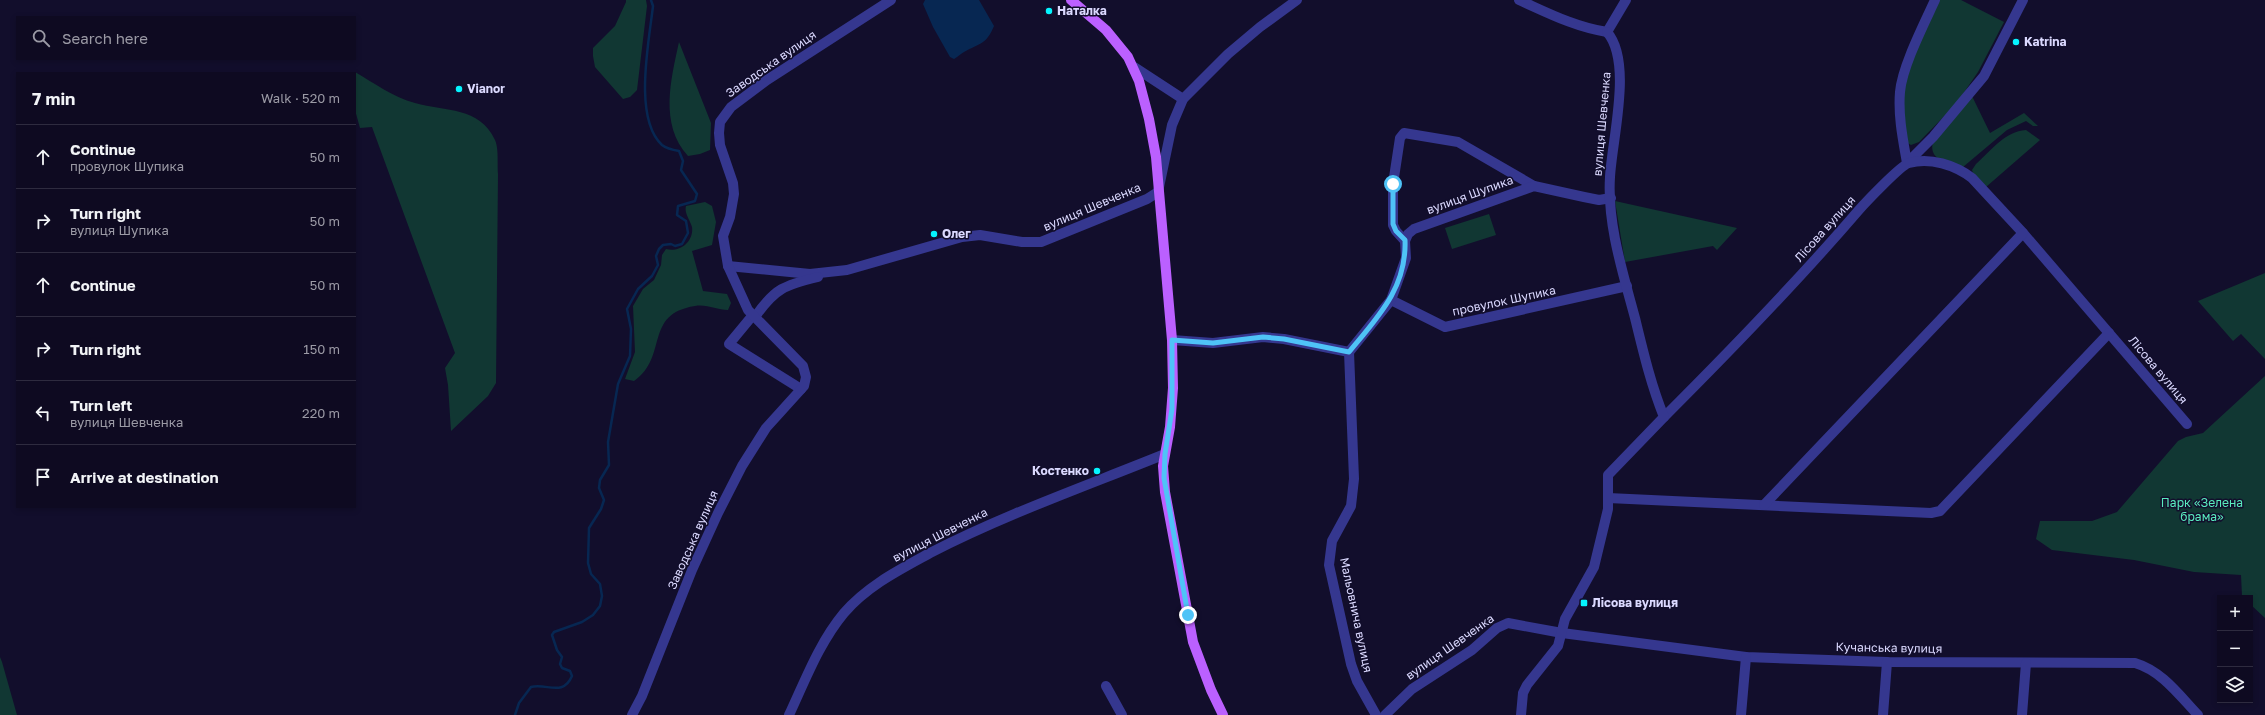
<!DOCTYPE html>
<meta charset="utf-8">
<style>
:root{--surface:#0e0a21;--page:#1c182e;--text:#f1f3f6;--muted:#9b9aa5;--line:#2e2b3f}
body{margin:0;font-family:"Golos Text",sans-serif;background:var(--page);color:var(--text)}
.controls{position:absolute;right:12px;bottom:12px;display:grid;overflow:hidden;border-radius:0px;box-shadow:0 2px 6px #0003}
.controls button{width:36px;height:36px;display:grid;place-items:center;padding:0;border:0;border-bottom:1px solid var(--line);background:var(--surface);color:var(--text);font:20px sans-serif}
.stop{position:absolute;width:12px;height:12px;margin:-9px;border:3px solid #4fc3f7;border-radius:50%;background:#fff}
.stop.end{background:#4fc3f7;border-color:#fff;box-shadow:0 1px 4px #0008}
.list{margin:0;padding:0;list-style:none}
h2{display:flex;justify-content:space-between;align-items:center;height:52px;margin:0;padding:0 16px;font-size:17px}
h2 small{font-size:13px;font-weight:400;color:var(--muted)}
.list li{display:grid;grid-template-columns:26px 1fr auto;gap:12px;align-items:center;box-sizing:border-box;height:64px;padding:0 16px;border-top:1px solid var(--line)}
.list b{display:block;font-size:15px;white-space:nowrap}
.list p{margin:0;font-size:13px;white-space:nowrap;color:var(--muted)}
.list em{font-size:13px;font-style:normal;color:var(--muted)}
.icon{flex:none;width:22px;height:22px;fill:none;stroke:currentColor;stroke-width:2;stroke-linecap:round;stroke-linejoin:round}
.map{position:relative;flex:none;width:2265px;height:715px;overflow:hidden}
.search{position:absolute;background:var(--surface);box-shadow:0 2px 6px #0003;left:16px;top:16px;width:340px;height:44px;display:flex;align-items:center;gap:10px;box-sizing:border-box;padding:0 14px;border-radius:0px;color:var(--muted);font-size:15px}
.panel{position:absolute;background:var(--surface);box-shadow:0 2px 6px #0003;left:16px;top:72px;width:340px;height:436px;border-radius:0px}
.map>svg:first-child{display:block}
</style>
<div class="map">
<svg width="2265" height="715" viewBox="0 0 2265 715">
<rect width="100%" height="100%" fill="#120e2c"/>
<g fill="#113733">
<polygon points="626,0 646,0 647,6 637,90 630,97 623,99 595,67 593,56 593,48 615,26 626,2"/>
<polygon points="1938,0 1961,0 2004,22 1978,72 1956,104 1919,142 1911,145 1906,142 1902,107 1906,75"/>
<path d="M679,42L711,123L710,150L700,154L688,156C659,124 671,79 679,42Z"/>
<path d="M355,72C374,83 393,97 415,103C446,112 479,106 495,140C499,149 497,164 498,174L496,383L488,396L451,431L448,385L445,368L455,353L372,127L360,128L355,110V73H349Z"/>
<path d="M1972,96L1990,133L2024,113L2038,126H2033L2026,121L2007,130L1963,167C1947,162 1928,161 1933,141Z"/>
<path d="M2026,130L2040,140L1986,187L1974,176L1972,170L1976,164C1991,151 2005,131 2026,130Z"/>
<polygon points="1615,201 1737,228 1717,250 1713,246 1625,262"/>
<path d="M705,202L712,206L716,222L712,245L692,251L703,291L727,294L731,303L728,310C717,310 707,304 695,306C643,314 669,357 634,381L625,379L635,352L633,306L643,289L654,280L661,265L662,255L666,249C679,253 694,242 692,227C690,220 684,213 686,206Z"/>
<polygon points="1489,214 1496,235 1452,249 1445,228"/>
<polygon points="2265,273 2265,359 2241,334 2233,341 2198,301"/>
<polygon points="2265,376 2265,618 2250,604 2250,598 2242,596 2241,575 2194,572 2134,560 2052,550 2036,539 2040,521 2092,521 2117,512 2178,441 2186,437 2203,433"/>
<polygon points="0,657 2,662 17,715 0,715"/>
</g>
<path fill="#072752" d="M925,0H979L994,26C986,45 980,43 964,52C960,54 958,57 954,59L950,57L933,27L923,4Z"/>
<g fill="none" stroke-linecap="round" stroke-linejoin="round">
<path stroke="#072752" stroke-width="2.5" d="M515,715L519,703L531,687C547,683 563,697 572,676L570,671L562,668L560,664L562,657L557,650L552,635L554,632L582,622L593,615L600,606L602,596L600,584L591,574L588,563L589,528L601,509L604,500L599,488L600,480L609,465L608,442L618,384L630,356L631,329L627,309L638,289L652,276L658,265L656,256L659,249L663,245L671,244L675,246L682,244L688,233L686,221L677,215L678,206L695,201L697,194L681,170L683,161L679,151C673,150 667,149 662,145C633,118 649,42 653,6L651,0"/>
<g stroke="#35378f" stroke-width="10">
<path d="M1519,0C1548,13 1575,27 1607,32L1626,0"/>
<path d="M1935,0C1924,24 1902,67 1900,92C1898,116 1903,140 1907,163L1933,137L1984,76L2023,0"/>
<polyline points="1134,67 1183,99"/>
<polyline points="1405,241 1396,231 1393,225 1393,184 1400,138 1404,133 1458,142 1534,186"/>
<polyline points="728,266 810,274 847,270 962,237 980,235 1022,242 1041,242 1147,199 1158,192 1172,125 1183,99 1228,54 1260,27 1297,0"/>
<polyline points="1391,300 1445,327 1627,286"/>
<polyline points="753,315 729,344 801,389"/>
<path d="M755,317C775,288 785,285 818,277"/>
<polyline points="1172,340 1213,343 1263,337 1284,339 1349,352"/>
<polyline points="1349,352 1354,479 1351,506 1332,541 1329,565 1351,664 1357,681 1376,715"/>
<polyline points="1349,352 1391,300 1406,258 1405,241 1408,234 1414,229 1534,186 1584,197 1599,200 1611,198"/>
<path d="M1664,417C1731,350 1797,282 1858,211C1865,203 1901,165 1909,163C1930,157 1955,165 1972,178L2023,233L2187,424"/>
<polyline points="1608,498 1931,513 1940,511 2109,333"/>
<polyline points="1764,505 2023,233"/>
<polyline points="1106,686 1122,715"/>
<polyline points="632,715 642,696 692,570 718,513 742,466 766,428 804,386 806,377 803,366 748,310 728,266 723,236 730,217 734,194 733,183 720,145 719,133 720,122 731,107 767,80 891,0"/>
<path d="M789,715C805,681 819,643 844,613C867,586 899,570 930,553C1006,514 1086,486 1165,454"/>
<path d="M1385,715L1412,689L1472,650L1497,628L1508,623L1562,633L1746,657L1887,662L2135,663C2162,671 2179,695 2198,715"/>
<path d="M1521,715L1523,693L1527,685L1558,646L1565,619L1594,567L1608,509V475L1664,417C1651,385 1643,351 1635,318C1623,273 1607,224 1610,177C1612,139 1633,62 1607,32"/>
<polyline points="1741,715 1746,657"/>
<polyline points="1883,715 1887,662"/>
<polyline points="2022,715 2026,663"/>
</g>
<polyline stroke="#bb60ff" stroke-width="10" points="1071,0 1106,30 1128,57 1139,81 1149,119 1156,157 1172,340 1173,388 1170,427 1163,466 1165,492 1193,642 1211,690 1223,715"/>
</g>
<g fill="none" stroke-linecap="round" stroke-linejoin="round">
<path stroke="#4fc3f7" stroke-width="5" d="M1188,615L1164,478L1165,454L1172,409V340L1213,343L1263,337L1284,339L1349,352C1377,318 1407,288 1405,240L1396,231L1393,224V184"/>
</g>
<g fill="#05f4ff" stroke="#120e2c" stroke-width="1.5">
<circle cx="1049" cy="11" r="4"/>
<circle cx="2016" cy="42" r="4"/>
<circle cx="459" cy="89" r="4"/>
<circle cx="934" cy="234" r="4"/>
<circle cx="1097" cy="471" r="4"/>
<rect x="1580" y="599" width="8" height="8" rx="2"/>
</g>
<g text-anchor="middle" stroke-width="3" stroke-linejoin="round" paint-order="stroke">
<g font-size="12" font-weight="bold" fill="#dbd9ff" stroke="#120e2c" text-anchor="start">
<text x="1057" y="15">Наталка</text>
<text x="2024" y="46">Katrina</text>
<text x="467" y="93">Vianor</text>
<text x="942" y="238">Олег</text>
<text x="1089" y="475" text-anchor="end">Костенко</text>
<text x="1592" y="607">Лісова вулиця</text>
</g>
<g font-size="12" fill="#dbd9ff" stroke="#120e2c">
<text transform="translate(771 64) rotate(-35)" y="4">Заводська вулиця</text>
<text transform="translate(1602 124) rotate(-85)" y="4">вулиця Шевченка</text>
<text transform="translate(1470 195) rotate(-20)" y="4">вулиця Шупика</text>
<text transform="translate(1092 207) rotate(-23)" y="4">вулиця Шевченка</text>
<text transform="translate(1825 229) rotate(-48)" y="4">Лісова вулиця</text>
<text transform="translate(1504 301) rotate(-12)" y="4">провулок Шупика</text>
<text transform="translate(2158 370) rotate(50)" y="4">Лісова вулиця</text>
<text transform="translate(940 535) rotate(-27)" y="4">вулиця Шевченка</text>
<text transform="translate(693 540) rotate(-66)" y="4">Заводська вулиця</text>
<text transform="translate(1356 615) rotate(78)" y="4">Мальовнича вулиця</text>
<text transform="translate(1450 647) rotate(-35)" y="4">вулиця Шевченка</text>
<text transform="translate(1889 648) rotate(1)" y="4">Кучанська вулиця</text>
</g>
<g font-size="12" fill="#59ebbe" stroke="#120e2c">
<text x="2202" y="507">Парк «Зелена<tspan x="2202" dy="14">брама»</tspan></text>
</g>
</g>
</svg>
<div class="controls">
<button>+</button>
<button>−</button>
<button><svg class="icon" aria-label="layers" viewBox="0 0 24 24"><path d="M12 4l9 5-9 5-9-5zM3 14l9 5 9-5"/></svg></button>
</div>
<div class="stop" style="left:1393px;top:184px"></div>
<div class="stop end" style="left:1188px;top:615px"></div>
<div class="search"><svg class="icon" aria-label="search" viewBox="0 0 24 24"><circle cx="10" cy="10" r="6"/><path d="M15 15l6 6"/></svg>Search here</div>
<section class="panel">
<h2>7 min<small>Walk · 520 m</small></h2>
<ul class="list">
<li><svg class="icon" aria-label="ahead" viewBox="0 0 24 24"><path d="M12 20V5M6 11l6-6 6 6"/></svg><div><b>Continue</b><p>провулок Шупика</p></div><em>50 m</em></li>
<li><svg class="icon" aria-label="right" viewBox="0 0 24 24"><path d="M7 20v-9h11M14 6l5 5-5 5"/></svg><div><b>Turn right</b><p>вулиця Шупика</p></div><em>50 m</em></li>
<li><svg class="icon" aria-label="ahead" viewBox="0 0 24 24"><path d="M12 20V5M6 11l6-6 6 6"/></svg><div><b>Continue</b></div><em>50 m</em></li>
<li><svg class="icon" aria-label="right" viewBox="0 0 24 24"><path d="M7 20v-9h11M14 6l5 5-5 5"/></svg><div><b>Turn right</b></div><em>150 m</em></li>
<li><svg class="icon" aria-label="left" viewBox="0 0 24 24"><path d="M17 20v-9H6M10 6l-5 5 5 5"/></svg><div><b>Turn left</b><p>вулиця Шевченка</p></div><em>220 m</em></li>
<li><svg class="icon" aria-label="arrive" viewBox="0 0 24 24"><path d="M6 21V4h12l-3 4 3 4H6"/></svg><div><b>Arrive at destination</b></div></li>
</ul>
</section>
</div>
